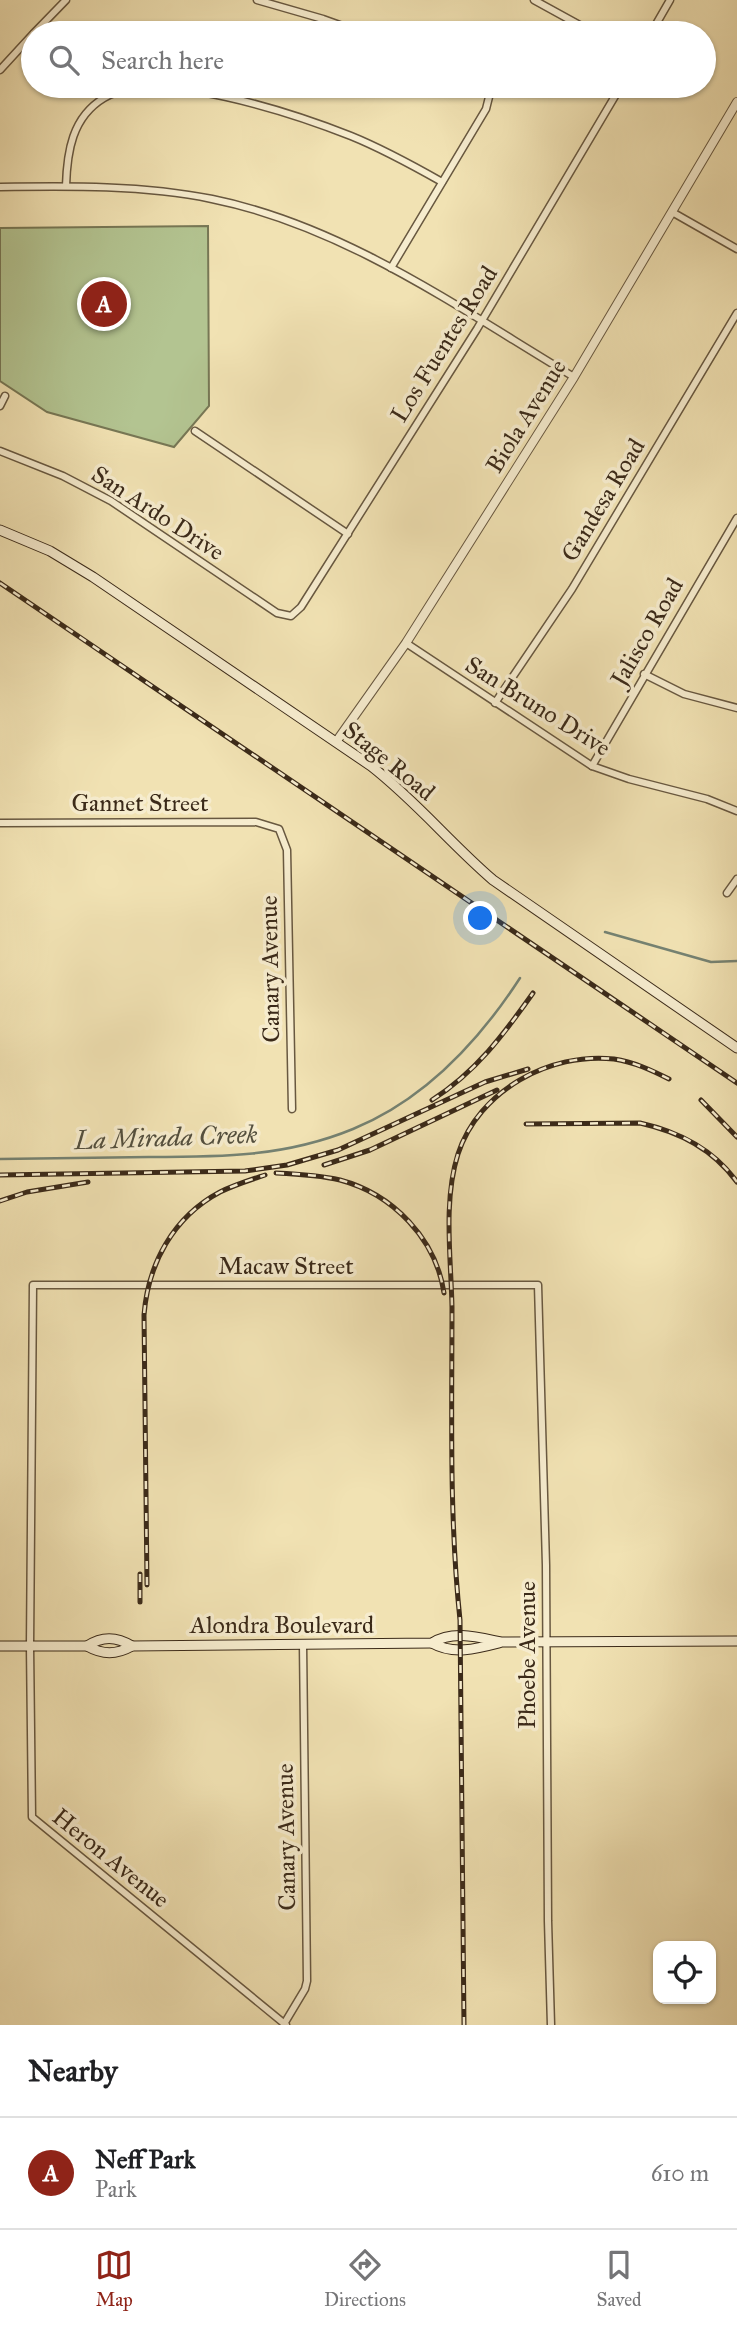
<!DOCTYPE html>
<style>
:root{--surface:#fff;--page:#f2f2f2;--text:#202124;--muted:#757577;--line:#e0e0e0;--accent:#8f2418}
body{margin:0;font-family:"IM FELL Great Primer",serif;background:var(--page);color:var(--text)}
.controls{position:absolute;right:21px;bottom:21px;display:grid;overflow:hidden;border-radius:14px;box-shadow:0 2px 5px #0004}
.controls button{width:63px;height:63px;display:grid;place-items:center;padding:0;border:0;border-bottom:2px solid var(--line);background:var(--surface);color:var(--text);font:35px sans-serif}
.you{position:absolute;left:481px;top:919px;width:24px;height:24px;margin:-18px;border:5px solid #fff;border-radius:50%;background:#1a73e8;box-shadow:0 0 0 10px #1a73e833}
.badge{display:grid;place-items:center;width:46px;height:46px;border-radius:50%;background:var(--accent);color:#fff;font-size:23px;font-weight:700}
.pin{position:absolute;translate:-50% -50%;border:4px solid #fff;box-shadow:0 2px 7px #0006}
.list{margin:0;padding:0;list-style:none}
h2{display:flex;justify-content:space-between;align-items:center;height:91px;margin:0;padding:0 28px;font-size:30px}
h2 small{font-size:23px;font-weight:400;color:var(--muted)}
.list li{display:grid;grid-template-columns:46px 1fr auto;gap:21px;align-items:center;box-sizing:border-box;height:112px;padding:0 28px;border-top:2px solid var(--line)}
.list b{display:block;font-size:26px;white-space:nowrap}
.list p{margin:0;font-size:23px;white-space:nowrap;color:var(--muted)}
.list em{font-size:23px;font-style:normal;color:var(--muted)}
.icon{flex:none;width:38px;height:38px;fill:none;stroke:currentColor;stroke-width:2;stroke-linecap:round;stroke-linejoin:round}
.map{position:relative;flex:none;width:737px;height:2025px;overflow:hidden}
.search{position:absolute;background:var(--surface);box-shadow:0 2px 5px #0004;left:21px;right:21px;top:21px;height:77px;display:flex;align-items:center;gap:18px;box-sizing:border-box;padding:0 24px;border-radius:38px;color:var(--muted);font-size:26px}
.sheet{height:203px;background:var(--surface)}
nav{display:flex;justify-content:space-around;align-items:center;box-sizing:border-box;height:98px;border-top:2px solid var(--line);background:var(--surface);font-size:19px;color:var(--muted)}
nav a{display:grid;justify-items:center;gap:4px}
nav .on{color:var(--accent)}
.map>svg:first-child{display:block}
</style>
<div class="map">
<svg width="737" height="2025" viewBox="0 0 737 2025">
<rect width="100%" height="100%" fill="#f1e2b3"/>
<filter id="stains"><feTurbulence type="fractalNoise" baseFrequency=".00286" numOctaves="4"/><feColorMatrix values="0 0 0 0 .2 0 0 0 0 .09 0 0 0 0 .02 0 0 0 .5 -.17"/></filter>
<radialGradient id="worn" r=".72"><stop offset=".6" stop-color="#630" stop-opacity="0"/><stop offset="1" stop-color="#630" stop-opacity=".3"/></radialGradient>
<polygon fill="#b3c491" stroke="#775" stroke-width="2" points="208,226 209,406 174,447 47,412 0,381 0,228"/>
<g fill="none" stroke-linecap="round" stroke-linejoin="round">
<g stroke="#758272" stroke-width="2.5">
<polyline points="605,932 711,962 737,961"/>
<path d="M0,1159C50,1158 99,1158 149,1157C221,1157 285,1157 353,1129C424,1100 479,1041 520,978"/>
</g>
<defs>
<g id="minor">
<polyline points="257,0 323,19 362,33"/>
<polyline points="534,0 594,33"/>
<polyline points="34,33 66,0"/>
<polyline points="651,33 670,0"/>
<polyline points="0,70 33,34"/>
<path d="M66,186C67,152 72,117 104,98C155,66 298,115 351,136C383,149 412,165 442,182"/>
<path d="M0,187C71,186 143,185 212,199C345,226 460,309 574,377"/>
<polyline points="672,212 737,249"/>
<polyline points="391,268 486,109 490,93 481,86"/>
<polyline points="0,406 5,396"/>
<polyline points="195,431 348,534"/>
<polyline points="0,451 63,476 111,501 277,613 291,616 301,607 477,329 621,86"/>
<polyline points="406,643 592,766 629,779 707,799 737,811"/>
<polyline points="644,674 684,694 737,708"/>
<polyline points="495,703 572,589 737,313"/>
<polyline points="592,766 737,518"/>
<polyline points="0,823 256,822 279,829 287,850 292,1109"/>
<polyline points="727,893 737,879"/>
<polyline points="284,2024 305,1989 307,1981 303,1644"/>
<polyline points="286,2025 32,1817 30,1646 33,1285 538,1285 546,1565 548,1921 551,2025"/>
</g>
<polyline id="tertiary" points="336,742 406,643 574,377 737,102"/>
<g id="secondary">
<path d="M0,530L50,551L93,577L371,766C416,801 450,843 493,880L737,1048"/>
<path d="M432,1643C453,1655 476,1649 499,1643"/>
<path d="M0,1646H87C103,1655 116,1655 132,1646L432,1643C453,1630 477,1637 501,1642L737,1641"/>
<path d="M87,1646C102,1636 116,1636 132,1646"/>
</g>
</defs>
<use href="#minor" stroke="#685840" stroke-width="9"/>
<use href="#tertiary" stroke="#685840" stroke-width="10"/>
<use href="#secondary" stroke="#3b2a19" stroke-width="11"/>
<use href="#minor" stroke="#f6ecce" stroke-width="6"/>
<use href="#tertiary" stroke="#f6ecce" stroke-width="8"/>
<use href="#secondary" stroke="#f6ecce" stroke-width="9"/>
<defs>
<g id="rail">
<polyline points="0,583 737,1083"/>
<path d="M432,1100C476,1072 504,1034 533,993"/>
<polyline points="701,1100 737,1137"/>
<path d="M526,1124L640,1123C680,1132 713,1149 737,1182"/>
<polyline points="324,1165 370,1150 497,1090"/>
<path d="M276,1173C298,1174 319,1175 340,1180C393,1194 436,1239 444,1293"/>
<polyline points="0,1175 245,1171 287,1165 338,1150 485,1082 528,1069"/>
<polyline points="0,1201 27,1192 88,1182"/>
<polyline points="140,1574 140,1602"/>
<path d="M147,1585L144,1315C148,1264 173,1217 220,1192C234,1185 250,1180 265,1175"/>
<path d="M464,2025L460,1620C449,1516 452,1411 452,1307C451,1258 443,1201 458,1154C479,1090 550,1052 614,1059C634,1062 651,1070 669,1079"/>
</g>
</defs>
<use href="#rail" stroke="#3b2a19" stroke-width="5"/>
<use href="#rail" stroke="#f6ecce" stroke-width="2.5" stroke-dasharray="8" stroke-linecap="butt"/>
</g>
<g text-anchor="middle" stroke-width="7" stroke-linejoin="round" paint-order="stroke">
<g font-size="24" fill="#3b2a19" stroke="#f6ecce">
<text transform="translate(444 344) rotate(-58)" y="8">Los Fuentes Road</text>
<text transform="translate(526 416) rotate(-58)" y="8">Biola Avenue</text>
<text transform="translate(603 500) rotate(-59)" y="8">Gandesa Road</text>
<text transform="translate(158 513) rotate(33)" y="8">San Ardo Drive</text>
<text transform="translate(647 632) rotate(-60)" y="8">Jalisco Road</text>
<text transform="translate(538 706) rotate(32)" y="8">San Bruno Drive</text>
<text transform="translate(389 761) rotate(39)" y="8">Stage Road</text>
<text x="140" y="811">Gannet Street</text>
<text transform="translate(270 969) rotate(-91)" y="8">Canary Avenue</text>
<text x="286" y="1274">Macaw Street</text>
<text x="282" y="1633">Alondra Boulevard</text>
<text transform="translate(527 1655) rotate(-90)" y="8">Phoebe Avenue</text>
<text transform="translate(286 1837) rotate(-91)" y="8">Canary Avenue</text>
<text transform="translate(111 1858) rotate(39)" y="8">Heron Avenue</text>
</g>
<g font-size="26" font-style="italic" fill="#534f3e" stroke="#f6ecce">
<text transform="translate(166 1137) rotate(-2)" y="9">La Mirada Creek</text>
</g>
</g>
<rect width="100%" height="100%" filter="url(#stains)"/>
<rect width="100%" height="100%" fill="url(#worn)"/>
</svg>
<div class="controls">
<button><svg class="icon" aria-label="locate" viewBox="0 0 24 24"><circle cx="12" cy="12" r="6"/><path d="M12 2v4M12 18v4M2 12h4M18 12h4"/></svg></button>
</div>
<div class="you"></div>
<div class="pin badge" style="left:104px;top:304px">A</div>
<div class="search"><svg class="icon" aria-label="search" viewBox="0 0 24 24"><circle cx="10" cy="10" r="6"/><path d="M15 15l6 6"/></svg>Search here</div>
</div>
<section class="sheet">
<h2>Nearby<small></small></h2>
<ul class="list">
<li><span class="badge">A</span><div><b>Neff Park</b><p>Park</p></div><em>610 m</em></li>
</ul>
</section>
<nav>
<a class="on"><svg class="icon" aria-label="map" viewBox="0 0 24 24"><path d="M3 6l6-2 6 2 6-2v14l-6 2-6-2-6 2zM9 4v14M15 6v14"/></svg>Map</a>
<a><svg class="icon" aria-label="directions" viewBox="0 0 24 24"><path d="M12 3l9 9-9 9-9-9zM9 14v-3h6M13 9l2 2-2 2"/></svg>Directions</a>
<a><svg class="icon" aria-label="saved" viewBox="0 0 24 24"><path d="M7 4h10v16l-5-4-5 4z"/></svg>Saved</a>
</nav>
